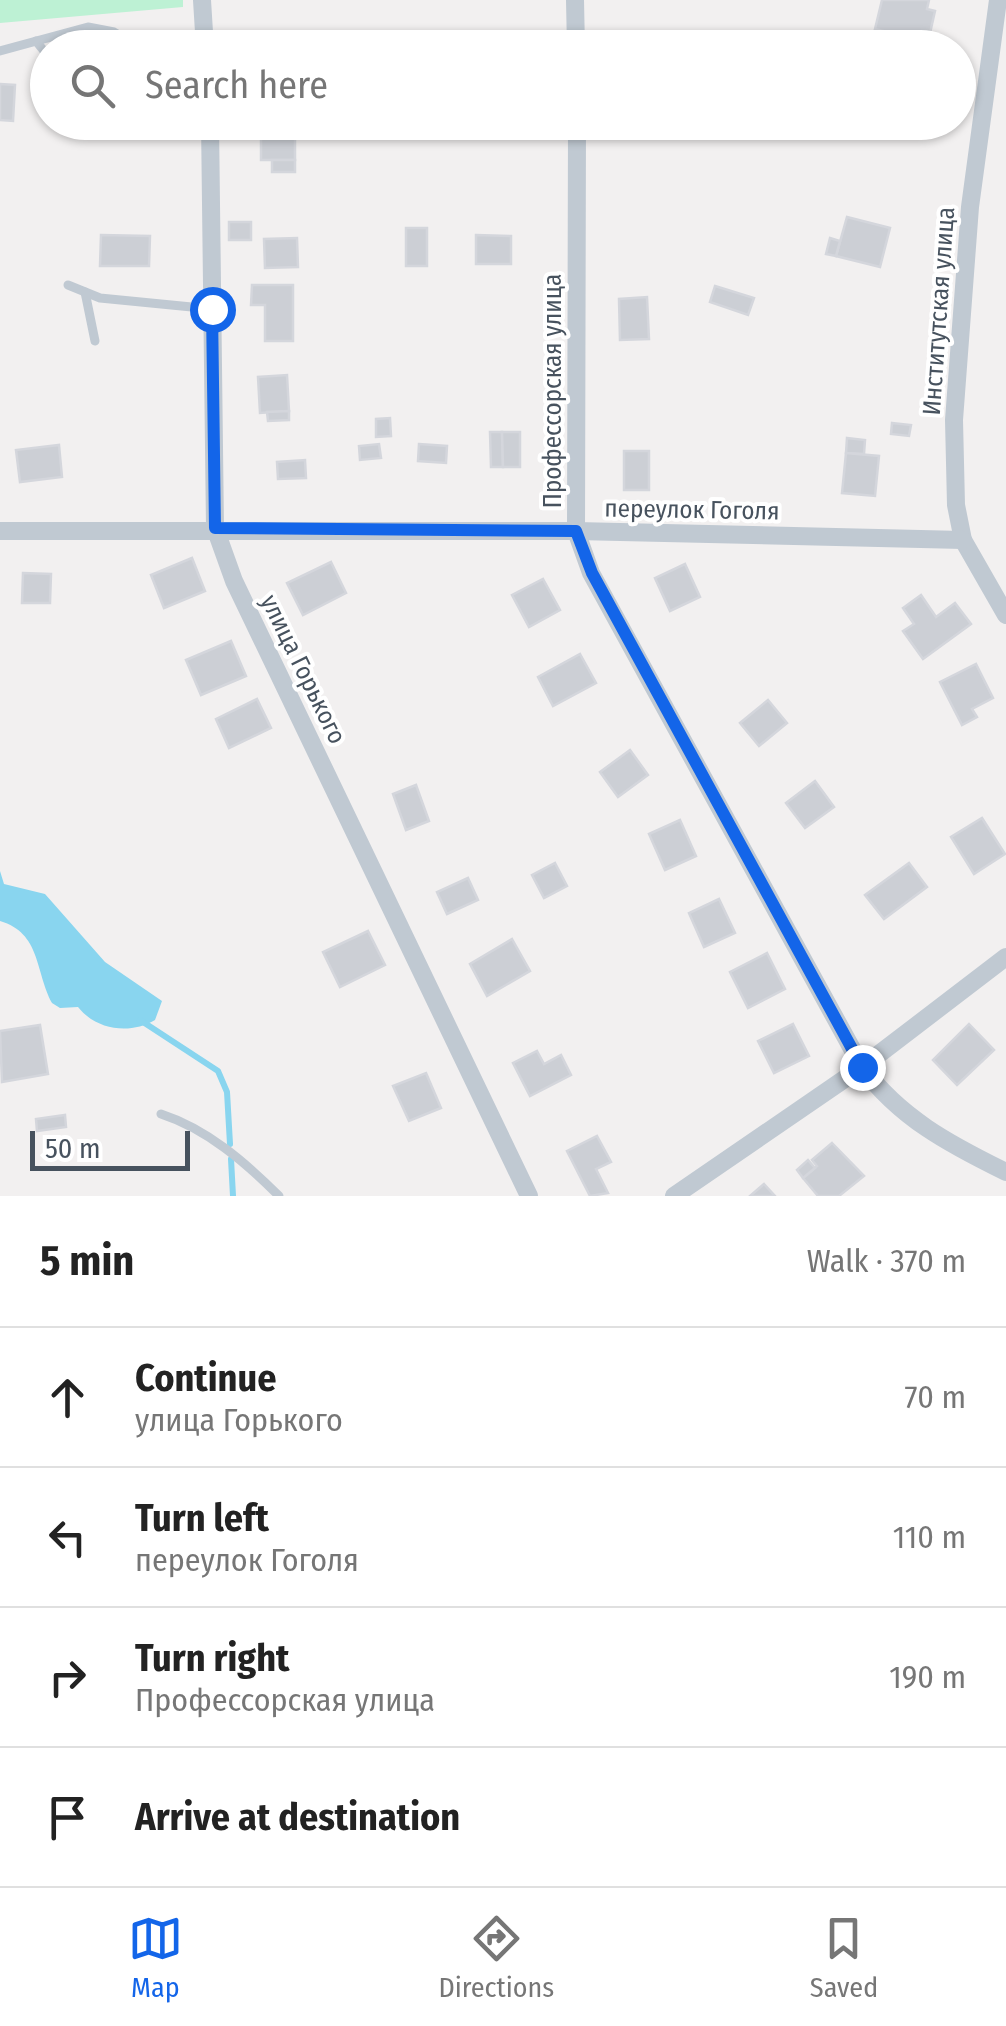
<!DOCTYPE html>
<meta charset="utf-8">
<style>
:root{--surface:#fff;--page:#f2f2f2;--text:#222;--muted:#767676;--line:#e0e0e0;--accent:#1365e9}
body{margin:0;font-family:"Fira Sans Condensed",sans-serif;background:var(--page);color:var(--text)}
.scale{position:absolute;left:30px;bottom:25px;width:160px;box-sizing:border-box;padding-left:10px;border:5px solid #47525e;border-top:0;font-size:28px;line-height:35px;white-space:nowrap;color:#47525e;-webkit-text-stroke:8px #fff;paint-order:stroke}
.stop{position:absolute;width:30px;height:30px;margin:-22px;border:8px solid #1365e9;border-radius:50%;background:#fff}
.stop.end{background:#1365e9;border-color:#fff;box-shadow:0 2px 10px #0008}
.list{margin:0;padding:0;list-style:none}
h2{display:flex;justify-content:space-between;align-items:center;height:130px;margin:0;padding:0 40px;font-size:42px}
h2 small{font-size:32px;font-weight:400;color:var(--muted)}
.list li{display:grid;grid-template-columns:65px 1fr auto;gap:30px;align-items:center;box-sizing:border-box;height:140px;padding:0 40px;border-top:2px solid var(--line)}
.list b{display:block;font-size:38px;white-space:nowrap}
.list p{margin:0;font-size:32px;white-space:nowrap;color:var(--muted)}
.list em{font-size:32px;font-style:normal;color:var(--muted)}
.icon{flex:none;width:55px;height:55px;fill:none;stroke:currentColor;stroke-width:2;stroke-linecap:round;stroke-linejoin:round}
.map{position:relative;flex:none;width:1006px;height:1196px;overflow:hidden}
.search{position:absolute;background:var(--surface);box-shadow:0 2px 8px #0004;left:30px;right:30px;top:30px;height:110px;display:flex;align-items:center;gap:25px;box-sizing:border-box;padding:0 35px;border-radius:55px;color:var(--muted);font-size:38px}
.sheet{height:690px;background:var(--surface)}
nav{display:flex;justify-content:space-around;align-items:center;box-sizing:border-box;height:140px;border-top:2px solid var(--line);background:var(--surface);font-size:28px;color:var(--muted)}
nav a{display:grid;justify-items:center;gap:5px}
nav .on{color:var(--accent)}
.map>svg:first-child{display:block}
</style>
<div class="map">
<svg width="1006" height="1196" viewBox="0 0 1006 1196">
<rect width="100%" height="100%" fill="#f2f0f0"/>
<polygon fill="#bdf1d4" points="0,0 183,0 183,7 0,23"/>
<path fill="#89d5ef" d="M0,871L4,884L45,894L105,962L162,1001L155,1020C130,1035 96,1030 78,1007L60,1008L52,1003C35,971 41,933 0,921Z"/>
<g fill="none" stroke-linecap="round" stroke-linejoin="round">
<g stroke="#89d5ef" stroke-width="6">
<polyline points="140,1020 218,1071 227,1092 230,1144"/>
<polyline points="231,1159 233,1196"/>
</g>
</g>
<g fill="#cccfd5" stroke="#d4d6dc" stroke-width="2.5">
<polygon points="882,0 929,0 927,9 935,11 928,42 875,29"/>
<polygon points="491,33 492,48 467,48 467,35"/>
<polygon points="0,84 15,85 13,121 0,120"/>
<polygon points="273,122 295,122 295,133 272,132"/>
<rect x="261" y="133" width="34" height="27"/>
<rect x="272" y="160" width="23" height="12"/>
<polygon points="847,217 890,228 880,267 836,256"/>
<rect x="229" y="222" width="22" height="18"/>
<rect x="406" y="228" width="21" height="38"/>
<polygon points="101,235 150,236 149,266 100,266"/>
<polygon points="476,235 511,236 511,264 476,264"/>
<polygon points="297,238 298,267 265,268 264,239"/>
<polygon points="830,238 840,241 836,256 826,254"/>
<polygon points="252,285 293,285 293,341 265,341 265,305 251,305"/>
<polygon points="715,286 754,298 748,315 710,302"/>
<polygon points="647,297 649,339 620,340 619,299"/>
<polygon points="287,375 289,411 260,413 258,377"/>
<polygon points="289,411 289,420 268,421 267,412"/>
<polygon points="390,418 391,436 376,437 376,419"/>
<polygon points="892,423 911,425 909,436 891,434"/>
<polygon points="490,432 502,432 503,467 491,467"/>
<polygon points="502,432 520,432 520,467 503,467"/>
<polygon points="847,438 865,440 864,454 846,453"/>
<polygon points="379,444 381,458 360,460 359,446"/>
<polygon points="419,444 447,446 446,463 418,461"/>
<polygon points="59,445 62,477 20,482 16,450"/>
<rect x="624" y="451" width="25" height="39"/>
<polygon points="846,453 879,456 875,496 842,493"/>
<polygon points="305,460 306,478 278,479 277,462"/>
<polygon points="192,558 205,591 164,608 151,575"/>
<polygon points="331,562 346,593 303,615 287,583"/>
<polygon points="685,564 700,597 670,611 655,578"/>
<polygon points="23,573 51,574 50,603 22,603"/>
<polygon points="543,579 560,610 529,627 512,595"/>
<polygon points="921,595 936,617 955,603 971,624 923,659 903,631 914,624 903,608"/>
<polygon points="231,641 246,676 201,695 186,660"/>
<polygon points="580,654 596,683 553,706 538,677"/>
<polygon points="976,664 993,698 972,709 977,717 962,725 940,682"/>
<polygon points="257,699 271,728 229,748 216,719"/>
<polygon points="768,700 787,723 759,746 740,723"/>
<polygon points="630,750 648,775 618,797 600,772"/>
<polygon points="815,781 834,807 805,828 786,803"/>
<polygon points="416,785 429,821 406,830 393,794"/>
<polygon points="982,818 1005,854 974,874 951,837"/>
<polygon points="680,820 696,856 665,870 649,834"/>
<polygon points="555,863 567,886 544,898 532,875"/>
<polygon points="909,863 927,887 884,919 865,895"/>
<polygon points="468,878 478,900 447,914 437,892"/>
<polygon points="719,899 735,933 704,947 689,913"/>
<polygon points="368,931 385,965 340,987 323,952"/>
<polygon points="512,939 530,971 487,996 470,964"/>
<polygon points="767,953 785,989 748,1008 730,972"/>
<polygon points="793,1024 809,1056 774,1073 758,1041"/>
<polygon points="969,1024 994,1050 957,1085 933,1060"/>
<polygon points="40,1025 48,1074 2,1082 0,1031"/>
<polygon points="537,1051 544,1064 561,1055 571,1075 530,1096 513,1063"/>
<polygon points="426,1073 441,1108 409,1121 393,1086"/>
<polygon points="65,1115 66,1127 37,1131 36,1119"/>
<polygon points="597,1136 611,1162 596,1169 608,1193 590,1196 567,1151"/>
<polygon points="832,1143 864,1176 839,1196 818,1196 803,1178 817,1166 812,1160"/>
<polygon points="808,1160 815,1168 803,1178 797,1170"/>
<polygon points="764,1184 775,1196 750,1196"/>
</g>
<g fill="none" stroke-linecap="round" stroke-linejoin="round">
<g stroke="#c0c9d2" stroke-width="9">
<polyline points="36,41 48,56"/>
<polyline points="0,51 88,27 114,32 141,48"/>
<polyline points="68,285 100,298 212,309"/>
<polyline points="85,292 95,341"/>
<path d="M161,1114C207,1129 245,1162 279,1196"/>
</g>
<g stroke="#c0c9d2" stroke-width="18">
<polyline points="202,0 205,48"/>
<polyline points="575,0 576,48"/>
<polyline points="998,0 970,207 954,420 956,505 963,540 1006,615"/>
<polyline points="210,122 215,528 234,581 529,1196"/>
<path d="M577,122L576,531L591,573L862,1067C900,1118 949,1144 1006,1172"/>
<polyline points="0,531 576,531 963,540"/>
<polyline points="674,1196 862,1067 1006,957"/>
</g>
</g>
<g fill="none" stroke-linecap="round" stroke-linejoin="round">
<polyline stroke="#1365e9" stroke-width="12" points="212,309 215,528 576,531 592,573 862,1067"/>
</g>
<g text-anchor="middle" stroke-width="8" stroke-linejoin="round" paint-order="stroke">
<g font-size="25" fill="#47525e" stroke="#fff">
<text transform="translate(938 311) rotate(-86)" y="9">Институтская улица</text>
<text transform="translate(552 391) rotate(-90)" y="9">Профессорская улица</text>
<text transform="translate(692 509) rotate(1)" y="9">переулок Гоголя</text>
<text transform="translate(304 669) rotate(64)" y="9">улица Горького</text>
</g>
</g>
</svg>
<div class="scale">50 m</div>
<div class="stop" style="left:212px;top:309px"></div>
<div class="stop end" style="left:862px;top:1067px"></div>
<div class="search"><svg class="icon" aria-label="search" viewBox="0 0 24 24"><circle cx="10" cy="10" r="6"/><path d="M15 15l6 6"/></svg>Search here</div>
</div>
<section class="sheet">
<h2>5 min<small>Walk · 370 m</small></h2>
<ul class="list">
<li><svg class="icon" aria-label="ahead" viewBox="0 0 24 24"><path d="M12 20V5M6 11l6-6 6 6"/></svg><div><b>Continue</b><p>улица Горького</p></div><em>70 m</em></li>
<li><svg class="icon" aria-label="left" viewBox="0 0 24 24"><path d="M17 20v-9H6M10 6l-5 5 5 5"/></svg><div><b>Turn left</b><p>переулок Гоголя</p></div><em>110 m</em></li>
<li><svg class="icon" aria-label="right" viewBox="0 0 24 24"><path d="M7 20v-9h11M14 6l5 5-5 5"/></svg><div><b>Turn right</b><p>Профессорская улица</p></div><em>190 m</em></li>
<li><svg class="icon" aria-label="arrive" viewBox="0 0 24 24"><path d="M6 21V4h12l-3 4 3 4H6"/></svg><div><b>Arrive at destination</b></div></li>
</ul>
</section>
<nav>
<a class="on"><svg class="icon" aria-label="map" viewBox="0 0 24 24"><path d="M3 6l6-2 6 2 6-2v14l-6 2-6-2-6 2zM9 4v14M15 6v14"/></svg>Map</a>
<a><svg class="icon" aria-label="directions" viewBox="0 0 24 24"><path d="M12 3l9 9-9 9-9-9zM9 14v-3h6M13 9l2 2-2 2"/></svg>Directions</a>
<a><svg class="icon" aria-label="saved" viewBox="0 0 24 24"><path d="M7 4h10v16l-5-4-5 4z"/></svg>Saved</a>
</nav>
